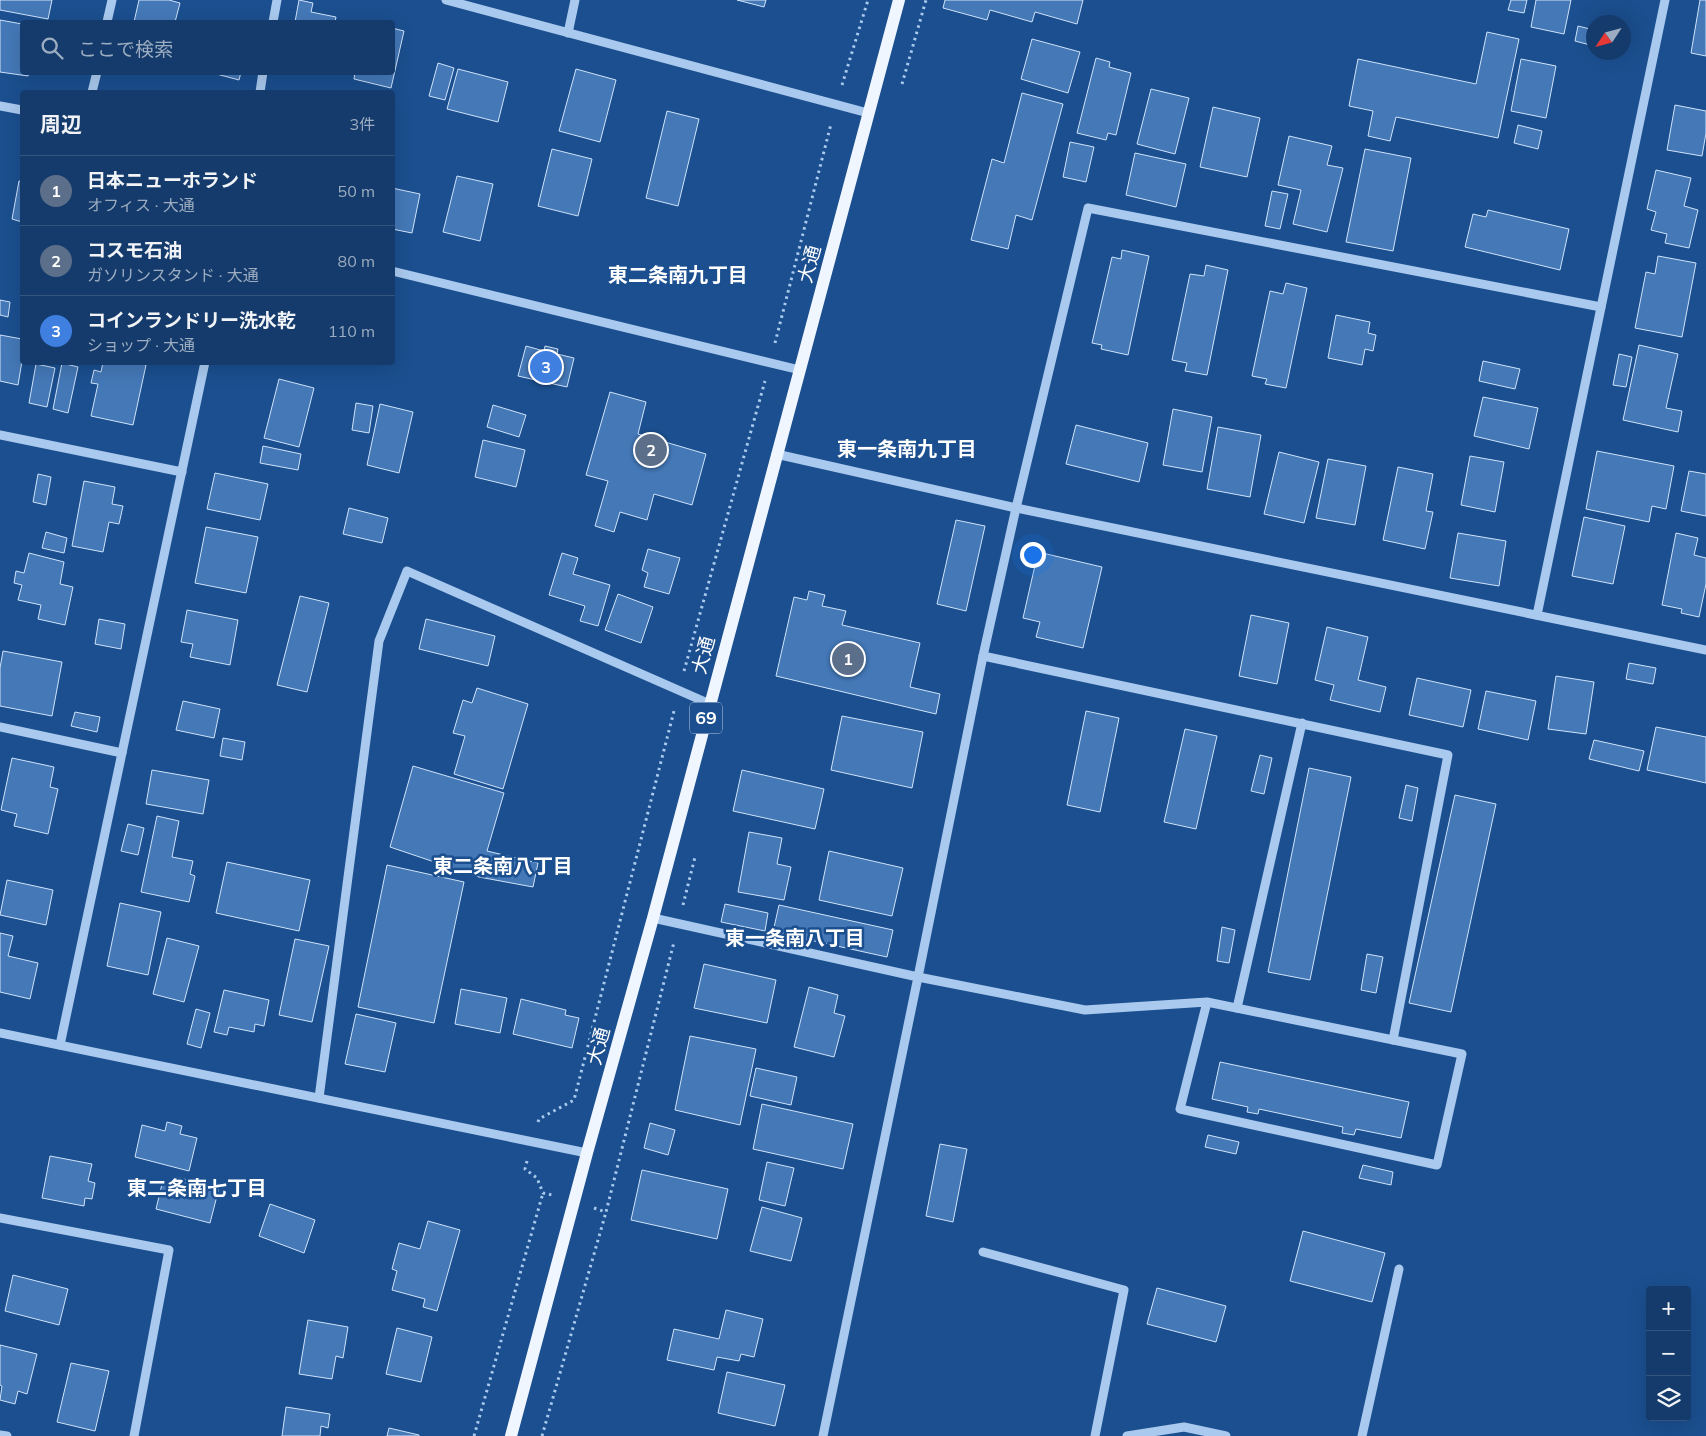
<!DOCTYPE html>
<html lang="ja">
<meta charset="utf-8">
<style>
:root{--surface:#143b6b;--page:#1d4271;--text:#f1f3f6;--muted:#9dadc1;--line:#33557e;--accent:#8bbbb9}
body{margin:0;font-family:Mulish,"Noto Sans JP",sans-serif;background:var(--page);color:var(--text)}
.controls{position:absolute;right:15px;bottom:15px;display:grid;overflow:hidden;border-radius:5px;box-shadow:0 5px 20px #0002}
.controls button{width:45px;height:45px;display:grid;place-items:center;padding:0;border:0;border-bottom:1px solid var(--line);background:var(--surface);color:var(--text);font:25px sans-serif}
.compass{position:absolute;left:1586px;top:15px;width:45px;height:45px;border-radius:50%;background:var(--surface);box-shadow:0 5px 20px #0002;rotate:234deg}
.you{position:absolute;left:1032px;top:554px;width:18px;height:18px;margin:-12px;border:4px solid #fff;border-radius:50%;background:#1a73e8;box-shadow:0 0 0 8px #1a73e833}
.badge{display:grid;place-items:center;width:32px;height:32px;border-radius:50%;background:var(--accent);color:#fff;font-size:16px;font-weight:700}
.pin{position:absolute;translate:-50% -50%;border:2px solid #fff;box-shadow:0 1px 5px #0006}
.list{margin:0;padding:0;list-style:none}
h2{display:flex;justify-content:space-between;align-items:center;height:65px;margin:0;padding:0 20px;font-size:21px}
h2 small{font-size:16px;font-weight:400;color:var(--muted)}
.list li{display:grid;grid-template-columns:32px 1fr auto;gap:15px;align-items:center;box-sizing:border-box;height:70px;padding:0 20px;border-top:1px solid var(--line)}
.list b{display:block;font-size:19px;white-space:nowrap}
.list p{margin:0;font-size:16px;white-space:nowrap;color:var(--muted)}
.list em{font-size:16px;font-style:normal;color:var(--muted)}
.icon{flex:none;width:28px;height:28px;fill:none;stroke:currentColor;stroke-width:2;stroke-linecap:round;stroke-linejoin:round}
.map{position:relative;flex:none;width:1706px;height:1436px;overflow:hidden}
.search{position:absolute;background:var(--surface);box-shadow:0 5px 20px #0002;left:20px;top:20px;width:375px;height:55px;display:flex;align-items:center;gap:12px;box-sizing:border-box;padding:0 18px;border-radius:5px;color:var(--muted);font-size:19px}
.panel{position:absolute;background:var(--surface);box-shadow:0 5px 20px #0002;left:20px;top:90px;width:375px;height:275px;border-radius:5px}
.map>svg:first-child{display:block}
</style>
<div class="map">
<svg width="1706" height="1436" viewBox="0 0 1706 1436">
<rect width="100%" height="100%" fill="#1b4f8f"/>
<g fill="#4478b7" stroke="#cfe3fa">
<polygon points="0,0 52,0 48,19 0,10"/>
<polygon points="139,0 169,0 180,3 175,22 134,22"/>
<polygon points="299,0 313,3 311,12 336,17 335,22 295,22"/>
<polygon points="737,0 766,0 764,7"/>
<polygon points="945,0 1083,0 1077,24 1035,12 1032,22 990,10 987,20 943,8"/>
<polygon points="1511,0 1527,0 1524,13 1508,10"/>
<polygon points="1536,0 1571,0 1564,34 1531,27"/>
<polygon points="1700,0 1706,0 1706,56 1691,53"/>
<polygon points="0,20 22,24 22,72 29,72 28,76 0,72"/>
<polygon points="1578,26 1594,30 1594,46 1575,41"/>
<polygon points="392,28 404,31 391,88 354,79 355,72 392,72"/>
<polygon points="1487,32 1519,39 1498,138 1396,117 1390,141 1368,136 1373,111 1349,106 1358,59 1476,84"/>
<polygon points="1032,39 1080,52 1068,93 1021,79"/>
<polygon points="1096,58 1110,62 1109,67 1131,73 1116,135 1108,133 1106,140 1077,133"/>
<polygon points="1521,59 1556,66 1546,118 1511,111"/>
<polygon points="438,63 454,68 445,100 429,96"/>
<polygon points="458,69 508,82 498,122 447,109"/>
<polygon points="576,69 616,80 600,142 559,131"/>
<polygon points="209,72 241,72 239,80"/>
<polygon points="1151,89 1189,98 1175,154 1137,144"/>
<polygon points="1022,93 1063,104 1032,220 1016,215 1008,249 971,240 992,159 1004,163"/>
<polygon points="1675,105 1706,111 1706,133 1702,156 1667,150"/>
<polygon points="1213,107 1260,118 1247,177 1200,167"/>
<polygon points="667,111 699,119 678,206 646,198"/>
<polygon points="1518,125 1542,131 1538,149 1514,143"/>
<polygon points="1289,136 1332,146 1327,165 1343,168 1327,232 1293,224 1301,190 1278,185"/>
<polygon points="1070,142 1094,147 1086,182 1063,177"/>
<polygon points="552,149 592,159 578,216 538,206"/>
<polygon points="1365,149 1411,158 1393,251 1346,242"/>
<polygon points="1135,153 1186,164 1176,207 1126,195"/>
<polygon points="1656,170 1691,178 1684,206 1698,210 1689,248 1665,243 1667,234 1651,230 1656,212 1647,209"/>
<polygon points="457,176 493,184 480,241 443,232"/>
<polygon points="19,181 22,181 22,222 12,219"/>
<polygon points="392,188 420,194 412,233 392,229"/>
<polygon points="1272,191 1288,194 1280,229 1265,226"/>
<polygon points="1488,210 1569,229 1560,270 1465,247 1473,214 1486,217"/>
<polygon points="1122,250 1149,256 1128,355 1101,349 1102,345 1092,343 1112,257 1121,259"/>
<polygon points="1658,256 1696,263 1682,337 1635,328 1646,272 1655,274"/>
<polygon points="1206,265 1228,270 1207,375 1185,371 1187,363 1172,360 1190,274 1204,276"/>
<polygon points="1286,283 1307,288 1286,388 1265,384 1267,379 1252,376 1270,291 1283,294"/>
<polygon points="0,300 10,302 8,317 0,315"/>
<polygon points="1336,315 1370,322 1368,333 1376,335 1373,351 1365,349 1362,365 1328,358"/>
<polygon points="0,335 22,339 22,361 18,385 0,381"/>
<polygon points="1639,345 1678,354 1666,408 1682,411 1678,432 1623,420"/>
<polygon points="526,346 544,351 545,346 558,349 557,354 574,358 567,387 518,376"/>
<polygon points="1619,354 1632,357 1626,387 1613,385"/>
<polygon points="1483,361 1520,369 1515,389 1479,381"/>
<polygon points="103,362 133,362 146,365 133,425 91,416 98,384 91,383 94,370 101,372"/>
<polygon points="62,363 78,367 68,413 53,409"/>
<polygon points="36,364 55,368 47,407 29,403"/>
<polygon points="279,379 314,388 299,447 264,438"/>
<polygon points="610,392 646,402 638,434 706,454 692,505 654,494 647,520 620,512 614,532 595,526 608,481 586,475"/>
<polygon points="1483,397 1538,408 1529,449 1474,436"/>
<polygon points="356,403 373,406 369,433 352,430"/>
<polygon points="380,404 413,412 399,473 367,465"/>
<polygon points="493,405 526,415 519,437 487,427"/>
<polygon points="1173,409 1212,417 1202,472 1163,465"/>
<polygon points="1076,425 1148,443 1139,482 1066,464"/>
<polygon points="1218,427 1261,435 1250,497 1207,489"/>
<polygon points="483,440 525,450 516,487 475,477"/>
<polygon points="263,446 301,454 298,470 260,463"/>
<polygon points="1597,451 1674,466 1666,509 1652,506 1649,522 1586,509"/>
<polygon points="1279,452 1319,462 1304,523 1264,514"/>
<polygon points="1470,456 1504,462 1495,512 1461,505"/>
<polygon points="1328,459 1366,466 1355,525 1316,518"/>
<polygon points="1398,467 1433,474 1426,511 1433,512 1425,549 1383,540"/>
<polygon points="1689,471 1706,474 1706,516 1681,511"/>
<polygon points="215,473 268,484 260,520 207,509"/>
<polygon points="38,474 51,477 46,505 33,502"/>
<polygon points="84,481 115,487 112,504 123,506 119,524 109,522 103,552 72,546"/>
<polygon points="349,508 388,518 382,543 343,534"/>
<polygon points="1584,517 1625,526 1613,584 1572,576"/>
<polygon points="956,520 985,526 966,611 937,604"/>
<polygon points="206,527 258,537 246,593 195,583"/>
<polygon points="46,532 67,538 64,553 42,548"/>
<polygon points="1458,533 1506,541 1499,586 1450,578"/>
<polygon points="1676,533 1698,538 1694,555 1706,558 1706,584 1699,617 1681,613 1682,609 1662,605"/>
<polygon points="648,549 680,558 669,594 644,587 648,573 642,570"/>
<polygon points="1038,552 1102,567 1083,648 1036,637 1040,622 1023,618"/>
<polygon points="29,553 64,562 60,584 73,587 65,625 38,619 41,605 18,600 22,585 14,583 16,571 24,573"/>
<polygon points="562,553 578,558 573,574 610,585 598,626 580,621 585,606 549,595"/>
<polygon points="809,591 825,595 822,606 846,611 842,625 920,643 910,687 940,694 936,714 776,676 794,597 807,600"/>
<polygon points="618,594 653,607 641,643 605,630"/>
<polygon points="300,596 329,603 307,692 277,685"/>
<polygon points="187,610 238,620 230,665 190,657 193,644 181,642"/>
<polygon points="1251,615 1289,623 1277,684 1239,676"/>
<polygon points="99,619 125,624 121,649 95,644"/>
<polygon points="426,619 495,636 488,666 419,649"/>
<polygon points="1327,627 1368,637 1358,680 1386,687 1380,712 1330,700 1334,685 1315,680"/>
<polygon points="3,651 62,662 52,716 0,706 0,668"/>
<polygon points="1629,663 1656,668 1653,684 1626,679"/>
<polygon points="1556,676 1594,682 1586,734 1548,729"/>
<polygon points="1417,678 1471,690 1463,727 1409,715"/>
<polygon points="477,688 528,704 503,789 454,774 465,736 453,733 463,700 472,703"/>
<polygon points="1486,691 1536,701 1528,740 1478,729"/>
<polygon points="183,701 220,709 214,738 176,730"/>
<polygon points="1086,711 1119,718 1100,812 1067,805"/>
<polygon points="75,712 100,717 97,732 71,726"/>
<polygon points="842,716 923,732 912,788 831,770"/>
<polygon points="1656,727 1706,737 1706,783 1647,770"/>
<polygon points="1185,729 1217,736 1196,829 1164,822"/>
<polygon points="223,738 245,742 242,760 220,756"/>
<polygon points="1594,740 1644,751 1639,771 1589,759"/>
<polygon points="1260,755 1272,758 1264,794 1251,791"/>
<polygon points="12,758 54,767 50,787 58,789 48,834 14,826 17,814 1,810"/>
<polygon points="413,766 504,793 487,851 538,863 533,887 479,877 390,847"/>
<polygon points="1309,768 1351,777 1310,980 1268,972"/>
<polygon points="152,770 209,780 203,814 146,804"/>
<polygon points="742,770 824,789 815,829 733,811"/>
<polygon points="1406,785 1418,788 1412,821 1399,818"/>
<polygon points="1455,795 1496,804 1451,1012 1409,1003"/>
<polygon points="157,816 179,821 172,857 193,861 190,874 195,876 189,902 141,892"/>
<polygon points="128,824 144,828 138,855 121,851"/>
<polygon points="749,832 782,838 777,864 791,867 784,900 738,892"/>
<polygon points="829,851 903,868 892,916 819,900"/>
<polygon points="227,862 310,880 299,931 216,913"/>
<polygon points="387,865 464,882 434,1023 358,1007"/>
<polygon points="7,880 53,890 46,925 0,915"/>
<polygon points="120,903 161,912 148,975 107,966"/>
<polygon points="725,904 768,913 765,931 721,922"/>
<polygon points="779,905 893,930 887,957 773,932"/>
<polygon points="1222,927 1235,930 1229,963 1217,961"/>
<polygon points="0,933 13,936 8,956 38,963 30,999 0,992"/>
<polygon points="167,938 199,946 184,1002 153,994"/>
<polygon points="295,939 329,946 312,1022 279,1015"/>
<polygon points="1367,954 1383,957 1376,993 1361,990"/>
<polygon points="704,964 776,980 767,1023 694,1008"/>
<polygon points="809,987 838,995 834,1013 845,1016 834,1057 794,1047"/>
<polygon points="461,989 507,998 500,1033 455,1024"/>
<polygon points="224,990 269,1000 264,1026 255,1024 254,1032 229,1027 227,1035 214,1032"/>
<polygon points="521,999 566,1010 565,1015 579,1018 572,1048 513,1034"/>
<polygon points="196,1009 210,1013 201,1048 187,1044"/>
<polygon points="356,1014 396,1023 385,1072 345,1064"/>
<polygon points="690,1036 756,1049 740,1125 675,1110"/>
<polygon points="1220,1062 1409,1102 1401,1138 1356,1129 1354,1135 1342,1133 1343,1127 1259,1109 1258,1114 1247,1112 1248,1107 1212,1099"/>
<polygon points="756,1068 797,1077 791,1105 750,1096"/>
<polygon points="762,1104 853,1124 843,1169 753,1149"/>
<polygon points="167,1122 182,1126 180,1134 197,1138 189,1171 135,1157 142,1125 165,1131"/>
<polygon points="650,1123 675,1130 668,1155 644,1148"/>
<polygon points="1208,1135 1239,1142 1236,1154 1205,1147"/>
<polygon points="940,1144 967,1149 953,1222 926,1216"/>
<polygon points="50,1156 92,1164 88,1181 95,1183 92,1199 85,1198 84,1206 42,1198"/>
<polygon points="767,1162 794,1168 785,1206 759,1200"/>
<polygon points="1363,1165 1393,1172 1391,1185 1359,1178"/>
<polygon points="642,1170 728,1189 717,1239 631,1220"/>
<polygon points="176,1177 219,1188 210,1223 156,1209 162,1184 173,1187"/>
<polygon points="270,1204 315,1220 304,1253 259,1236"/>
<polygon points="762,1207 802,1218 791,1261 750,1251"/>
<polygon points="428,1221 460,1230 437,1311 423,1307 425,1299 392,1290 397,1271 392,1269 399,1243 420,1249"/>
<polygon points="1303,1231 1385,1253 1372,1302 1290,1281"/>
<polygon points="13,1275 68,1289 59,1325 5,1311"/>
<polygon points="1157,1288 1226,1306 1216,1342 1147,1324"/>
<polygon points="726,1310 763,1319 754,1357 741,1354 739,1361 717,1357 714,1370 667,1360 674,1329 719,1339"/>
<polygon points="308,1320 348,1327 343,1358 336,1356 332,1379 299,1374"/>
<polygon points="397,1328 432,1337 421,1382 386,1374"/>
<polygon points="0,1345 37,1354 27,1394 18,1391 15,1404 0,1400 2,1386 0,1385"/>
<polygon points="71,1363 109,1371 95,1431 57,1422"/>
<polygon points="727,1372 785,1385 775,1426 718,1413"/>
<polygon points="286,1407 330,1414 328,1428 321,1426 320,1436 282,1436"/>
<polygon points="389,1428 419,1435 419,1436 387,1436"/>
</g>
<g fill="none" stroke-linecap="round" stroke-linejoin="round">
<g stroke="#a9c9ee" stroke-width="3" stroke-dasharray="2.5 4" stroke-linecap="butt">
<polyline points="902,84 926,0"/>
<polyline points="842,85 868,0"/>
<polyline points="775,343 831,124"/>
<polyline points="684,671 765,381"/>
<polyline points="683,905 695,857"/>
<polyline points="538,1122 539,1119 574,1100 674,711"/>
<polyline points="527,1161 525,1169 537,1178 543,1193 552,1195"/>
<polyline points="594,1208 606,1212 674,942"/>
<polyline points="474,1436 543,1193"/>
<polyline points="542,1436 606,1212"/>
</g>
<g stroke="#a9c9ee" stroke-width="9">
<polyline points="446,0 868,113"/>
<polyline points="107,22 112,0"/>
<polyline points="273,22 277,0"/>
<polyline points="568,33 575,0"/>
<polyline points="92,92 97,72"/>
<polyline points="260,92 263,72"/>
<polyline points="0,106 22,110"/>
<polyline points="392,271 800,370"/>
<polyline points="0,435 182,472"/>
<polyline points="776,454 1016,508 1706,650"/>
<polyline points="1537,615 1665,0"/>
<polyline points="983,656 1448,755 1393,1040"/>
<polyline points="0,727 122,753"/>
<polyline points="653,918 918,977 823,1436"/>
<polyline points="1207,1002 1180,1109 1437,1165 1462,1054 1207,1002 1085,1010 918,977 983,656 1016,508 1088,208 1601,307"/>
<polyline points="1237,1008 1302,723"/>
<polyline points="0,1033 587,1153"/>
<polyline points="60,1045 205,362"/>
<polyline points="319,1098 379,641 407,571 710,704"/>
<polyline points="0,1218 169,1250 134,1436"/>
<polyline points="983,1252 1124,1290 1095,1436"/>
<polyline points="0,1435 7,1436"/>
<polyline points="1127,1436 1184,1427 1226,1436"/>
<polyline points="1362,1436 1399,1269"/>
</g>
<polyline stroke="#f0f6ff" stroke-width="12" points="511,1436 587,1153 653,918 899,0"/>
</g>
<g text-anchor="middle" stroke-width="5" stroke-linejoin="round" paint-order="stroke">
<rect fill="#1b4f8f" stroke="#bbcadd" stroke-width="1" x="690" y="702.5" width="32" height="31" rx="4"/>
<g font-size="18" font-weight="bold" fill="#fff">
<text x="706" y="724">69</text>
</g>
<g font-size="19" fill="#fff" stroke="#1b4f8f">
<text transform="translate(809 264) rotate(-75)" y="7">大通</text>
<text transform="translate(703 655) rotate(-75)" y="7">大通</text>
<text transform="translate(598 1046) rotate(-75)" y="7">大通</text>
</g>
<g font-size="20" font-weight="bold" fill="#fff" stroke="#1b4f8f">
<text x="678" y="282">東二条南九丁目</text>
<text x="907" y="456">東一条南九丁目</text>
<text x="503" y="873">東二条南八丁目</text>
<text x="795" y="945">東一条南八丁目</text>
<text x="197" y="1195">東二条南七丁目</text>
</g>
</g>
</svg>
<div class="controls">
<button>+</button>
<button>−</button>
<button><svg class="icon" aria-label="layers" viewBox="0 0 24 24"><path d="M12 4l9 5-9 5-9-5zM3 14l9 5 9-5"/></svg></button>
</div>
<svg class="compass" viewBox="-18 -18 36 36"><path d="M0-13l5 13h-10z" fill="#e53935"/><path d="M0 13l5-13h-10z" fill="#9dadc1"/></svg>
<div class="you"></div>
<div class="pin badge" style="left:848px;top:659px;background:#5c6f8a">1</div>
<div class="pin badge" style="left:651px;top:450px;background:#5c6f8a">2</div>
<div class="pin badge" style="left:546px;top:367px;background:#3f7fe0">3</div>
<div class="search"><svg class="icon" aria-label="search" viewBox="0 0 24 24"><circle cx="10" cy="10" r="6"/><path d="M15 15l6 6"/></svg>ここで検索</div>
<section class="panel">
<h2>周辺<small>3件</small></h2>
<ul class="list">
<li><span class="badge" style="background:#5c6f8a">1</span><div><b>日本ニューホランド</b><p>オフィス · 大通</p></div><em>50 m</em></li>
<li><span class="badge" style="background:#5c6f8a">2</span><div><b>コスモ石油</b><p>ガソリンスタンド · 大通</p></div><em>80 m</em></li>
<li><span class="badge" style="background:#3f7fe0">3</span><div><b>コインランドリー洗水乾</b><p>ショップ · 大通</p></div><em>110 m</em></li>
</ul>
</section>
</div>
